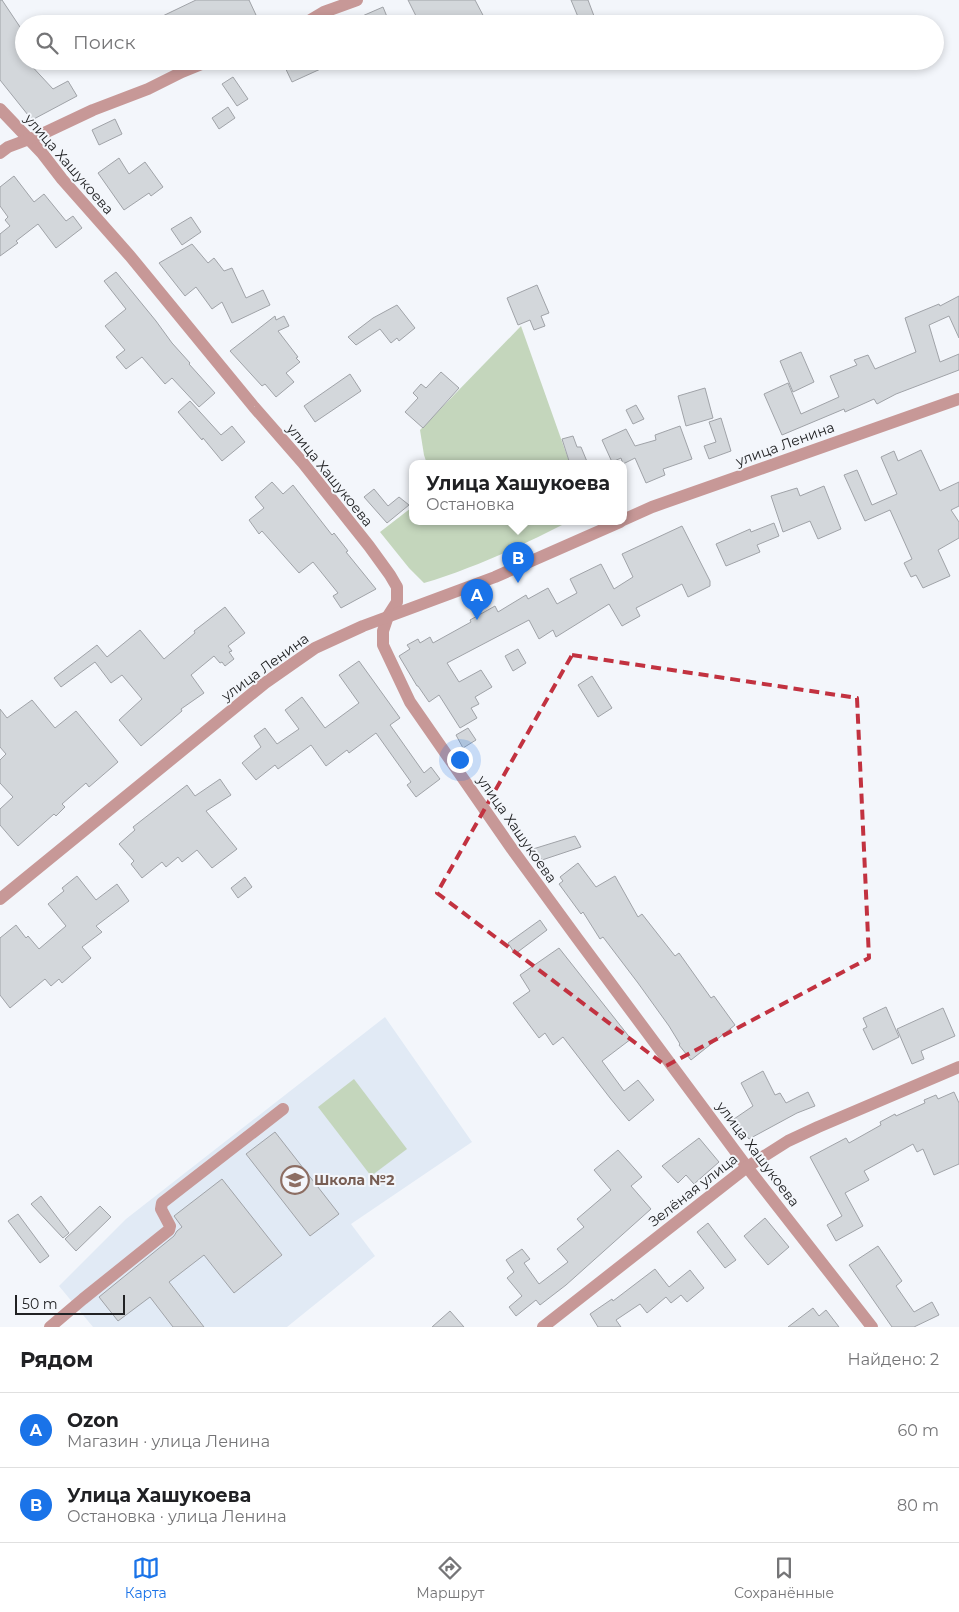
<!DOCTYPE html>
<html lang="ru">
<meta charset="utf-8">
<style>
:root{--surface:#fff;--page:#f2f2f2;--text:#202124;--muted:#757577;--line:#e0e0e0;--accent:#1a73e8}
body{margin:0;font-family:Montserrat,sans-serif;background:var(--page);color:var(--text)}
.scale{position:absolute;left:15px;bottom:12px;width:110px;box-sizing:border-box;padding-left:5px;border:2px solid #212224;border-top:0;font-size:14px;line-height:18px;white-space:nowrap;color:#212224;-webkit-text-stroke:4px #f3f6fb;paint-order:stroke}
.you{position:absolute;left:459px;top:759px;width:18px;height:18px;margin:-12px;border:4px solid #fff;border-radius:50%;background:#1a73e8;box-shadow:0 0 0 8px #1a73e833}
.badge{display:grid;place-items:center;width:32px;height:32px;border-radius:50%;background:var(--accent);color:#fff;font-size:16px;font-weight:700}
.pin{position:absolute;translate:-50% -41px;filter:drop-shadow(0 1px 2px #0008)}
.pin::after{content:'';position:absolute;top:26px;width:18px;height:15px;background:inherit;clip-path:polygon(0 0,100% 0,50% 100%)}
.popup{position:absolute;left:409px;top:460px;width:218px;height:65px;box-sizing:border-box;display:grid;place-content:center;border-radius:10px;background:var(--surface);filter:drop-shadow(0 1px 4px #0005);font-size:16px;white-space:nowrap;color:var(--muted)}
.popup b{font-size:19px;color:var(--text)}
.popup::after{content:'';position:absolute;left:50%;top:100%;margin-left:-10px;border:10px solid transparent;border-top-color:var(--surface)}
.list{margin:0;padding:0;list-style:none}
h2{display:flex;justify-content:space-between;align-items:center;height:65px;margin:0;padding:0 20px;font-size:21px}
h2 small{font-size:16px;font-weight:400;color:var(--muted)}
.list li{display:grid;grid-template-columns:32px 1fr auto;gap:15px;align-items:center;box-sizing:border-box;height:75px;padding:0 20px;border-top:1px solid var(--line)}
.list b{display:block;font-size:19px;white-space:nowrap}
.list p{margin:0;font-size:16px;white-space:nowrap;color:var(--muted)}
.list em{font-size:16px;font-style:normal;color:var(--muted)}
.icon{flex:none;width:28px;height:28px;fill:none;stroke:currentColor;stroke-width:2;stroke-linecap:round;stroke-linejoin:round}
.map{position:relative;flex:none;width:959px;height:1327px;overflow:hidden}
.search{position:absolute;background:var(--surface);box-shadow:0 2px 8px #0003;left:15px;right:15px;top:15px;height:55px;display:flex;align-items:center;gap:12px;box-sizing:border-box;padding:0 18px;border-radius:28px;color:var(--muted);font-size:19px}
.sheet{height:215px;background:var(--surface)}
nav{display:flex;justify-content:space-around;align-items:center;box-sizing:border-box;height:70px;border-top:1px solid var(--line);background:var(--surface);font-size:14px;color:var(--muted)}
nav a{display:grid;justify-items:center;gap:2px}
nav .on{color:var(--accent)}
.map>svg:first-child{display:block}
</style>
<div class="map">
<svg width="959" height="1327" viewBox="0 0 959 1327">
<rect width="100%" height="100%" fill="#f3f6fb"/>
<polygon fill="#e1eaf5" points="385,1017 472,1142 351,1224 375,1256 287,1327 93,1327 59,1286 126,1219"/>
<g fill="#c4d6bc">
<polygon points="521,326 570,464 427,464 424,455 420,430"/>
<path d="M413,504V522H568C521,546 474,568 424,583L409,568L380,532L411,508L410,506Z"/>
<polygon points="354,1079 407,1149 371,1176 318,1107"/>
</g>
<g fill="#d3d7db" stroke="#a0a3a8">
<polygon points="0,0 2,0 24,33 24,61 27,61 53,89 68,81 77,96 32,120 0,80"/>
<polygon points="196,0 249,0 256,15 236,24 146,24"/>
<polygon points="408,0 475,0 485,19 476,24 420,24"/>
<polygon points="571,0 588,0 597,24 581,24"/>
<polygon points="383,7 390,24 344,24"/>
<polygon points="282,61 338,61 292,82"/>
<polygon points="233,77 248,99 237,106 222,84"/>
<polygon points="228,107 235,118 219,129 212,118"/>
<polygon points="115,119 122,134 99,145 92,130"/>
<polygon points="119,158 129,174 145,162 163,187 151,196 149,193 124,210 98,173"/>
<polygon points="14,176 34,202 44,194 66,221 73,216 82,228 56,248 38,224 16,241 18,243 0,256 0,234 10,226 5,220 8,217 0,206 0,187"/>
<polygon points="191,217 201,232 182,245 171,229"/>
<polygon points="192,244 208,263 214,258 224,271 232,268 246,298 263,290 270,305 232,323 222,302 212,309 196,287 185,296 159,263"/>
<polygon points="116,272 156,321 172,343 190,363 189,364 215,393 199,407 172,378 165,384 142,357 126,369 116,357 125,350 105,326 126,309 104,281"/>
<polygon points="537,285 549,313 541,316 545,326 534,330 530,320 518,325 507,298"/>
<polygon points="959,296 959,338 949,316 929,325 940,362 959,354 959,370 896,394 877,404 874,399 845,412 844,409 782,435 764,394 788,383 801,414 839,397 830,376 857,365 854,360 868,355 875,369 916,352 905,318 939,304 940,306"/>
<polygon points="397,305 415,328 399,341 397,338 391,343 380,329 356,345 348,337 373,318"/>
<polygon points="275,316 276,320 284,316 289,326 278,331 298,357 296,358 300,362 286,373 294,382 276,397 265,384 262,386 230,351"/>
<polygon points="801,352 814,382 793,392 780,361"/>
<polygon points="441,372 459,388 423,428 405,412 418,398 413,393 421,384 426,388"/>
<polygon points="350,374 361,391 315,422 304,406"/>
<polygon points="705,388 713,418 686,426 678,396"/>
<polygon points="190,401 221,435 232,426 245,442 222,461 203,438 202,440 178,412"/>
<polygon points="636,405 644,419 633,424 626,410"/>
<polygon points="721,418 731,451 709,459 704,446 716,442 709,422"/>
<polygon points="680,426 692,459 663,469 665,475 646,483 635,458 623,464 621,458 612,462 602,440 626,429 635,446 656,440 655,435"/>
<polygon points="573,436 577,447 581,447 588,464 570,464 562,439"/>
<polygon points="921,450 940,491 959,482 959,506 951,510 959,522 959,538 938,550 950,576 923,588 916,575 911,577 904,563 912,559 890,510 865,521 844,475 857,470 872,505 897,494 881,457 894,451 898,461"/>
<polygon points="272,482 283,494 293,485 332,535 334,533 348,551 346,552 376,589 341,608 333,596 338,593 313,562 299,573 262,531 259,534 249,520 264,508 255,497"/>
<polygon points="824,486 841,529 818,539 810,521 783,532 771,496 797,488 800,496"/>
<polygon points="374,489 388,506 399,497 409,505 387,523 364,497"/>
<polygon points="774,523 779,536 757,545 760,552 726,566 716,544 750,529 751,532"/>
<polygon points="682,526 710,581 710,586 688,597 682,584 636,608 640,616 622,626 609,604 556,637 553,630 539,639 529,620 447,663 459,682 481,670 492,687 475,697 479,704 471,708 477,718 460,728 439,695 429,702 418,686 417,686 399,656 410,649 407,645 418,639 420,643 430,637 433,643 471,622 470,620 495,606 498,612 526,595 528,599 548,588 557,604 577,593 570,579 601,564 614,589 633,577 622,554"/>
<polygon points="225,607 245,633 228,646 232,651 229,652 234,659 225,666 222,662 220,663 214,656 191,675 204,693 181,709 182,711 141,746 119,720 142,699 122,675 111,683 95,662 61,687 54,678 97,645 107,657 140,630 164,659 195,633 194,631"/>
<polygon points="518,649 526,663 513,671 505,656"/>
<polygon points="359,661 400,718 390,725 424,773 431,767 440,779 416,797 407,785 411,782 376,733 349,753 347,750 326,766 311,745 278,769 275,765 256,780 242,763 261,747 254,736 265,728 277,744 299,729 285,710 302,697 325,728 359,703 339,675"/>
<polygon points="592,676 612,708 598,717 578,685"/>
<polygon points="32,700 55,728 76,711 118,762 89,787 86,783 62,804 65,807 56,816 54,814 18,846 0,825 0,809 13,797 0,783 0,760 6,754 0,747 0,709 7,718"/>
<polygon points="468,728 476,740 463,748 456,735"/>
<polygon points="220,779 231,795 206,811 237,849 212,868 197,850 182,862 178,857 166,867 162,862 142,878 131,864 134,861 119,844 135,830 133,827 187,785 195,796"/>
<polygon points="575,836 581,847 542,860 533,849"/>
<polygon points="578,863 596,887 615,876 638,917 642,914 675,956 679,953 711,998 714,996 735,1025 691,1060 679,1045 680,1044 669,1026 638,983 603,937 600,939 583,912 581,914 559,884 563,881 560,877"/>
<polygon points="77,876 96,900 117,884 129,901 96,926 102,932 82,947 91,958 62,983 59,979 51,986 45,979 10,1008 0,995 0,938 16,925 26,938 28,936 39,949 66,926 48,904 64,891 62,888"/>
<polygon points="245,877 252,887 238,898 231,888"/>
<polygon points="540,920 547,930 515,954 508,943"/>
<polygon points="559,948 631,1039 602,1061 624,1091 638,1080 654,1100 629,1121 610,1098 563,1037 553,1045 545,1033 539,1038 513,1003 530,991 520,975"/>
<polygon points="886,1007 899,1037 873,1050 863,1029 867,1027 863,1018"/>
<polygon points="943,1008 955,1036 921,1051 924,1059 912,1064 897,1029"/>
<polygon points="763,1071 775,1095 780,1093 786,1103 808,1092 815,1106 797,1113 749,1139 734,1119 753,1106 741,1083"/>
<polygon points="954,1092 959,1103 959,1164 934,1175 923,1149 917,1152 913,1144 864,1171 869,1180 845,1193 863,1226 836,1241 827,1225 842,1216 810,1157 846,1138 849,1143 881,1125 880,1122 895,1114 896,1116 925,1103 924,1100 936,1095 938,1099"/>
<polygon points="275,1132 339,1214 310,1236 246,1154"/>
<polygon points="699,1138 719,1162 694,1184 686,1175 678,1183 662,1166"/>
<polygon points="618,1150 642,1177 631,1186 651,1209 566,1285 540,1305 536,1300 516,1316 509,1307 522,1296 507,1278 514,1272 506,1260 522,1249 530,1259 524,1263 539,1284 568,1262 557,1249 584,1227 577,1219 611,1190 594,1170"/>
<polygon points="222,1179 282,1255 234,1293 204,1255 169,1282 204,1327 173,1327 150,1297 118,1321 99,1297 174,1236 177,1231 182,1227 174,1216"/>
<polygon points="41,1196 69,1233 63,1238 31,1204"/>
<polygon points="100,1206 111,1217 76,1251 65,1239"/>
<polygon points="18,1214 49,1256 40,1263 8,1221"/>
<polygon points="765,1218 789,1247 768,1265 744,1236"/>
<polygon points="708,1223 736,1260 725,1268 697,1232"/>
<polygon points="878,1246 902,1281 896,1286 914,1312 932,1302 939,1315 914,1327 892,1327 849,1265"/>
<polygon points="655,1269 669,1287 690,1270 704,1288 687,1302 681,1295 671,1303 666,1297 647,1313 640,1304 616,1320 621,1327 598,1327 590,1314 612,1299 613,1301"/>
<polygon points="813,1308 819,1316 826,1310 839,1327 788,1327"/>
<polygon points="450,1311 464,1327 432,1327"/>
</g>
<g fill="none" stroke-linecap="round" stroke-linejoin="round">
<g stroke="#c79897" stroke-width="12">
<polyline points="304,24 324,12 357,0"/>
<polyline points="0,109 42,153 62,179 130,256 254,407 303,463 369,546 390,575 397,587 397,602 388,616 383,631 383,645 410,702 512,849 577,938 747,1167 872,1327"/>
<polyline points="0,153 8,147 40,135 93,110 148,89 182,72 209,61"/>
<polyline points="623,520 652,507 959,399"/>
<polyline points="0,899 265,683 315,648 363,626 495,577 620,522"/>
<polyline points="50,1327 83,1299 169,1230 170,1226 161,1209 162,1203 283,1109"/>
<polyline points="543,1327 747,1167 788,1141 818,1127 959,1067"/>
</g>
</g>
<path fill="none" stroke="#c23240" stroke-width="4" stroke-dasharray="10 6" stroke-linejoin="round" d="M572,655L857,698L869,958L666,1066L437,893Z"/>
<defs>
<symbol id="school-ring" viewBox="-11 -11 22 22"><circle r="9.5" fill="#f3f6fb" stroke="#8d6e63" stroke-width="1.5"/><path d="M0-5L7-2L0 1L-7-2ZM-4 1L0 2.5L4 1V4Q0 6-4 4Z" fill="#8d6e63"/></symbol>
</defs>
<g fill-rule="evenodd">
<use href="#school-ring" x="279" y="1164" width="32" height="32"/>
</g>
<g text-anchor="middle" stroke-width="4" stroke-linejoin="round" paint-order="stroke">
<g font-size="14" fill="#212224" stroke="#f3f6fb">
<text transform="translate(69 164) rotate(49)" y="5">улица Хашукоева</text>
<text transform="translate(785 444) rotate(-20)" y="5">улица Ленина</text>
<text transform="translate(330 475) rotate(51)" y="5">улица Хашукоева</text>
<text transform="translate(265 667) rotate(-36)" y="5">улица Ленина</text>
<text transform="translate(517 829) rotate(55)" y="5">улица Хашукоева</text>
<text transform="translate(758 1154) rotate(53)" y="5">улица Хашукоева</text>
<text transform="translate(693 1190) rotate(-38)" y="5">Зелёная улица</text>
</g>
<g font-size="14" font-weight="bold" fill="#785e54" stroke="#f3f6fb" text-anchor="start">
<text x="314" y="1185">Школа №2</text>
</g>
</g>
</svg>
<div class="scale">50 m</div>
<div class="you"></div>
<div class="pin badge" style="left:477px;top:620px">A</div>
<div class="pin badge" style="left:518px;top:583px">B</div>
<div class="popup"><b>Улица Хашукоева</b>Остановка</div>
<div class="search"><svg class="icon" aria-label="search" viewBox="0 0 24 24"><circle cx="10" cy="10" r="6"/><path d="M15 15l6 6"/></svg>Поиск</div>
</div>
<section class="sheet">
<h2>Рядом<small>Найдено: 2</small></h2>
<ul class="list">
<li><span class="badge">A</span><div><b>Ozon</b><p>Магазин · улица Ленина</p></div><em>60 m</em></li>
<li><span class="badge">B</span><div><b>Улица Хашукоева</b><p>Остановка · улица Ленина</p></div><em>80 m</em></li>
</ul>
</section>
<nav>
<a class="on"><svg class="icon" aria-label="map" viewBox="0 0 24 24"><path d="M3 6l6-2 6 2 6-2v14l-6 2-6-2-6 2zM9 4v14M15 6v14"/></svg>Карта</a>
<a><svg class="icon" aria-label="directions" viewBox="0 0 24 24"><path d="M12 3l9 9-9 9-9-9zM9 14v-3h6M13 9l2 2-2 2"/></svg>Маршрут</a>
<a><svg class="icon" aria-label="saved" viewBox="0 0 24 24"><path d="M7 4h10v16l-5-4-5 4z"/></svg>Сохранённые</a>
</nav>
